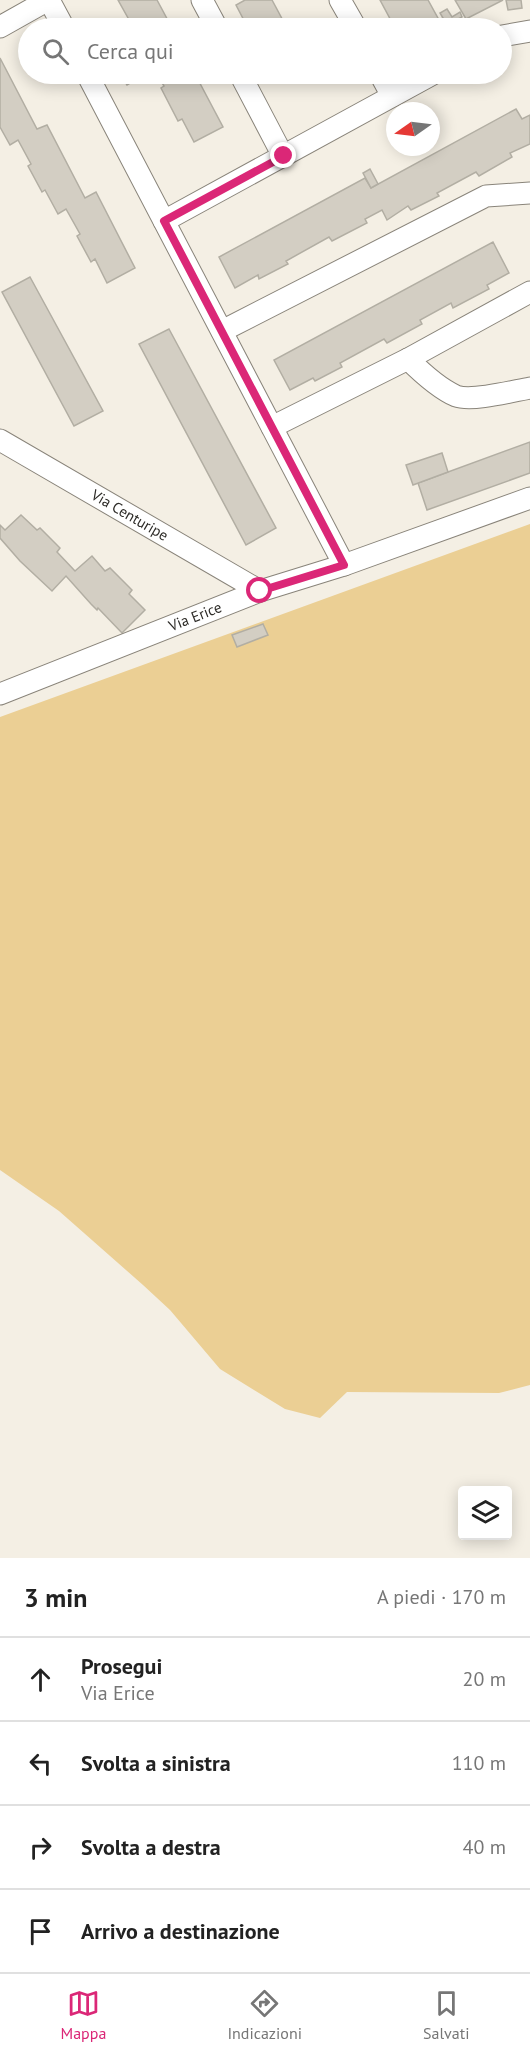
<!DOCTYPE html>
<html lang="it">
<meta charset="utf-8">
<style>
:root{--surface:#fff;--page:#f2f2f2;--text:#222;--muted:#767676;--line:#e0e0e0;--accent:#db2777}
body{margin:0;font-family:"PT Sans",sans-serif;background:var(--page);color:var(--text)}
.controls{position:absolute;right:18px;bottom:18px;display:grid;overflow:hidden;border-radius:6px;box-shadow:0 3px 15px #0003}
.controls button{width:54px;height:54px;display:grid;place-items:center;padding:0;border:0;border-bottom:2px solid var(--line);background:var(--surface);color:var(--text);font:30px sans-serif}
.compass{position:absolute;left:386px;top:102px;width:54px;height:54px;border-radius:50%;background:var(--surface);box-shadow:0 3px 15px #0003;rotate:256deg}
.stop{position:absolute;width:18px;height:18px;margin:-14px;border:4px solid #db2777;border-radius:50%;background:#fff}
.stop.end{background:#db2777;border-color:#fff;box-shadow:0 2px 6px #0008}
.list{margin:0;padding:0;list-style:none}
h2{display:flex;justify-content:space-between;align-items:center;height:78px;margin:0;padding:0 24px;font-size:26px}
h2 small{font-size:20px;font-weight:400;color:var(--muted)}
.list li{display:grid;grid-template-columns:39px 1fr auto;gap:18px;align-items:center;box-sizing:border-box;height:84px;padding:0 24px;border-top:2px solid var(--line)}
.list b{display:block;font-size:22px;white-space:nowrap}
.list p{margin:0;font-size:20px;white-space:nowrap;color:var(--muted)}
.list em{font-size:20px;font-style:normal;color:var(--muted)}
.icon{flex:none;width:33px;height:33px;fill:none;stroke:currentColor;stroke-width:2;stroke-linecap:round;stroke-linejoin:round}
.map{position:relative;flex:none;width:530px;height:1558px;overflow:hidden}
.search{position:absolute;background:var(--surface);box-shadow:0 3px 15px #0003;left:18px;right:18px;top:18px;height:66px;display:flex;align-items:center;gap:15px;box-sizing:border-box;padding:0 21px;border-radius:33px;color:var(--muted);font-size:22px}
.sheet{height:414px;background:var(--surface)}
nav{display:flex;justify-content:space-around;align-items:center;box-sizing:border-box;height:84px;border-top:2px solid var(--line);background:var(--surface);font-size:16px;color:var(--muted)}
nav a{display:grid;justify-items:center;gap:3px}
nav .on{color:var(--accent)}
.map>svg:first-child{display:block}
</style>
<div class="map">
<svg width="530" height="1558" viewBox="0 0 530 1558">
<rect width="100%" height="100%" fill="#f4efe4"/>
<polygon fill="#ebcf94" points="530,524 530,1385 499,1393 347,1392 320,1418 285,1409 220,1369 170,1310 143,1285 59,1211 0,1170 0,717"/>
<g fill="#d3cec3" stroke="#b2aea3" stroke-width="1.5">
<polygon points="118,0 157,0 172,28 129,28 125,20 128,18"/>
<polygon points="245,0 272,0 287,28 248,28 236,5"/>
<polygon points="380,0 428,0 439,20 424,28 395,28"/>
<polygon points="455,0 503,0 466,19"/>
<polygon points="506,0 521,0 522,8 508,10"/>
<polygon points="447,9 452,17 460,12 462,17 441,28 424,28 443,18 440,13"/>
<polygon points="0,58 37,129 47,125 85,198 96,192 135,268 107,283 95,259 91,262 77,236 80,234 66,209 58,214 45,190 42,192 28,166 31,164 18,140 10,145 0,127"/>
<polygon points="120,74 145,74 127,85"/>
<polygon points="157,74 195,74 223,127 194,142 182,119 178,121 161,88 164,86"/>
<polygon points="516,109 522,119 530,115 530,144 510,153 512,157 479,176 476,172 437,193 439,196 411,210 408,206 387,220 382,210 365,219 367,223 332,241 329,237 286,261 288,264 259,279 258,275 235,288 219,257 365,178 371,188"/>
<polygon points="370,169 378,184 371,188 363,173"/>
<polygon points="493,242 509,273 487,285 489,289 453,308 451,303 420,320 422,324 387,343 384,339 340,363 342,367 315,381 313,378 290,390 274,360"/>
<polygon points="30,277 103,411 74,426 2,292"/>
<polygon points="169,329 276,528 246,545 139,344"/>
<polygon points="530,442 530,473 427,510 418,483"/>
<polygon points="442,453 448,472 413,485 406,465"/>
<polygon points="21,515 37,530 40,528 60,548 57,552 75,571 92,556 105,571 110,568 132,590 129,594 145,610 122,633 98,608 97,610 91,604 66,576 52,591 20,561 0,538 0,525 5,530"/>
<polygon points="263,624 268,635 237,647 232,635"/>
</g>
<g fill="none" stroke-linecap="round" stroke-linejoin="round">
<defs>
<g id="street">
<polyline points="49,0 64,28"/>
<polyline points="202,0 217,28"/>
<polyline points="340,0 356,28"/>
<polyline points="0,27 48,0"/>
<polyline points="502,36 530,31"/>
<polyline points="87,74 344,565"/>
<polyline points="240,74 283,156"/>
<polyline points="380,74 392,96"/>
<polyline points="164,221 433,74"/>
<polyline points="222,331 486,196 530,193"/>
<path d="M408,359C422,373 438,388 456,396C472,402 513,391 530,388"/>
<polyline points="272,427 408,359 530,292"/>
<path id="s1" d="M0,440L260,591"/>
<path id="s2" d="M0,694L260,591L344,565L530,498"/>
</g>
</defs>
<use href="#street" stroke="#89847a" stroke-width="23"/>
<use href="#street" stroke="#fff" stroke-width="21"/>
</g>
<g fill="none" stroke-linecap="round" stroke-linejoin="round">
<polyline stroke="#db2777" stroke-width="8" points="260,591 344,565 164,221 284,156"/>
</g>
<g text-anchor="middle" stroke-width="6" stroke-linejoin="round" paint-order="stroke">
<g font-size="15" fill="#2d2b27" stroke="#fffdf8">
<text dy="5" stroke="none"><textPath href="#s1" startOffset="150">Via Centuripe</textPath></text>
<text dy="5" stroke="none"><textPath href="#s2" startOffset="210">Via Erice</textPath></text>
</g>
</g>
</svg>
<div class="controls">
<button><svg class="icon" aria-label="layers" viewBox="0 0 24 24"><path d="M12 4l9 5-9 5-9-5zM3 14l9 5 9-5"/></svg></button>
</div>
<svg class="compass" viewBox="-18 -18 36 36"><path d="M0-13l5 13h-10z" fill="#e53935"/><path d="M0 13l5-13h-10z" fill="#767676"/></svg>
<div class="stop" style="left:260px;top:591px"></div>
<div class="stop end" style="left:284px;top:156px"></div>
<div class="search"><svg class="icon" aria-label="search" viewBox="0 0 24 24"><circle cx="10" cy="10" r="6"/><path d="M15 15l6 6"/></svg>Cerca qui</div>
</div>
<section class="sheet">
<h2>3 min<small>A piedi · 170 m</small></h2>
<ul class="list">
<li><svg class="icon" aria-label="ahead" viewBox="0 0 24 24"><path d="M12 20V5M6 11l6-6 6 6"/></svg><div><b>Prosegui</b><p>Via Erice</p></div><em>20 m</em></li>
<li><svg class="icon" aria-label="left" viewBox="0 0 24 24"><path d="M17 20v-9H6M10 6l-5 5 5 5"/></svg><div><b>Svolta a sinistra</b></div><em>110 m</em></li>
<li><svg class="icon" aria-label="right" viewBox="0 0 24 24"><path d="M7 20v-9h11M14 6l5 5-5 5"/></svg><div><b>Svolta a destra</b></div><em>40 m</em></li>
<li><svg class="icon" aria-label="arrive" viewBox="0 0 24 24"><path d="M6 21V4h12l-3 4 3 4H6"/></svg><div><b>Arrivo a destinazione</b></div></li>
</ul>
</section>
<nav>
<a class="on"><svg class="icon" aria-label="map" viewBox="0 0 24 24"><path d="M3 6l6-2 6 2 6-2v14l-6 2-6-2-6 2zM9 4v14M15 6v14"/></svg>Mappa</a>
<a><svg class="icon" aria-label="directions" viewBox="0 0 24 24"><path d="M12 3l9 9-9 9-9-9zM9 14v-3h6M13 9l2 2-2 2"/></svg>Indicazioni</a>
<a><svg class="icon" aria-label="saved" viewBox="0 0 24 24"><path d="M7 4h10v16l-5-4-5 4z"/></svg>Salvati</a>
</nav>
